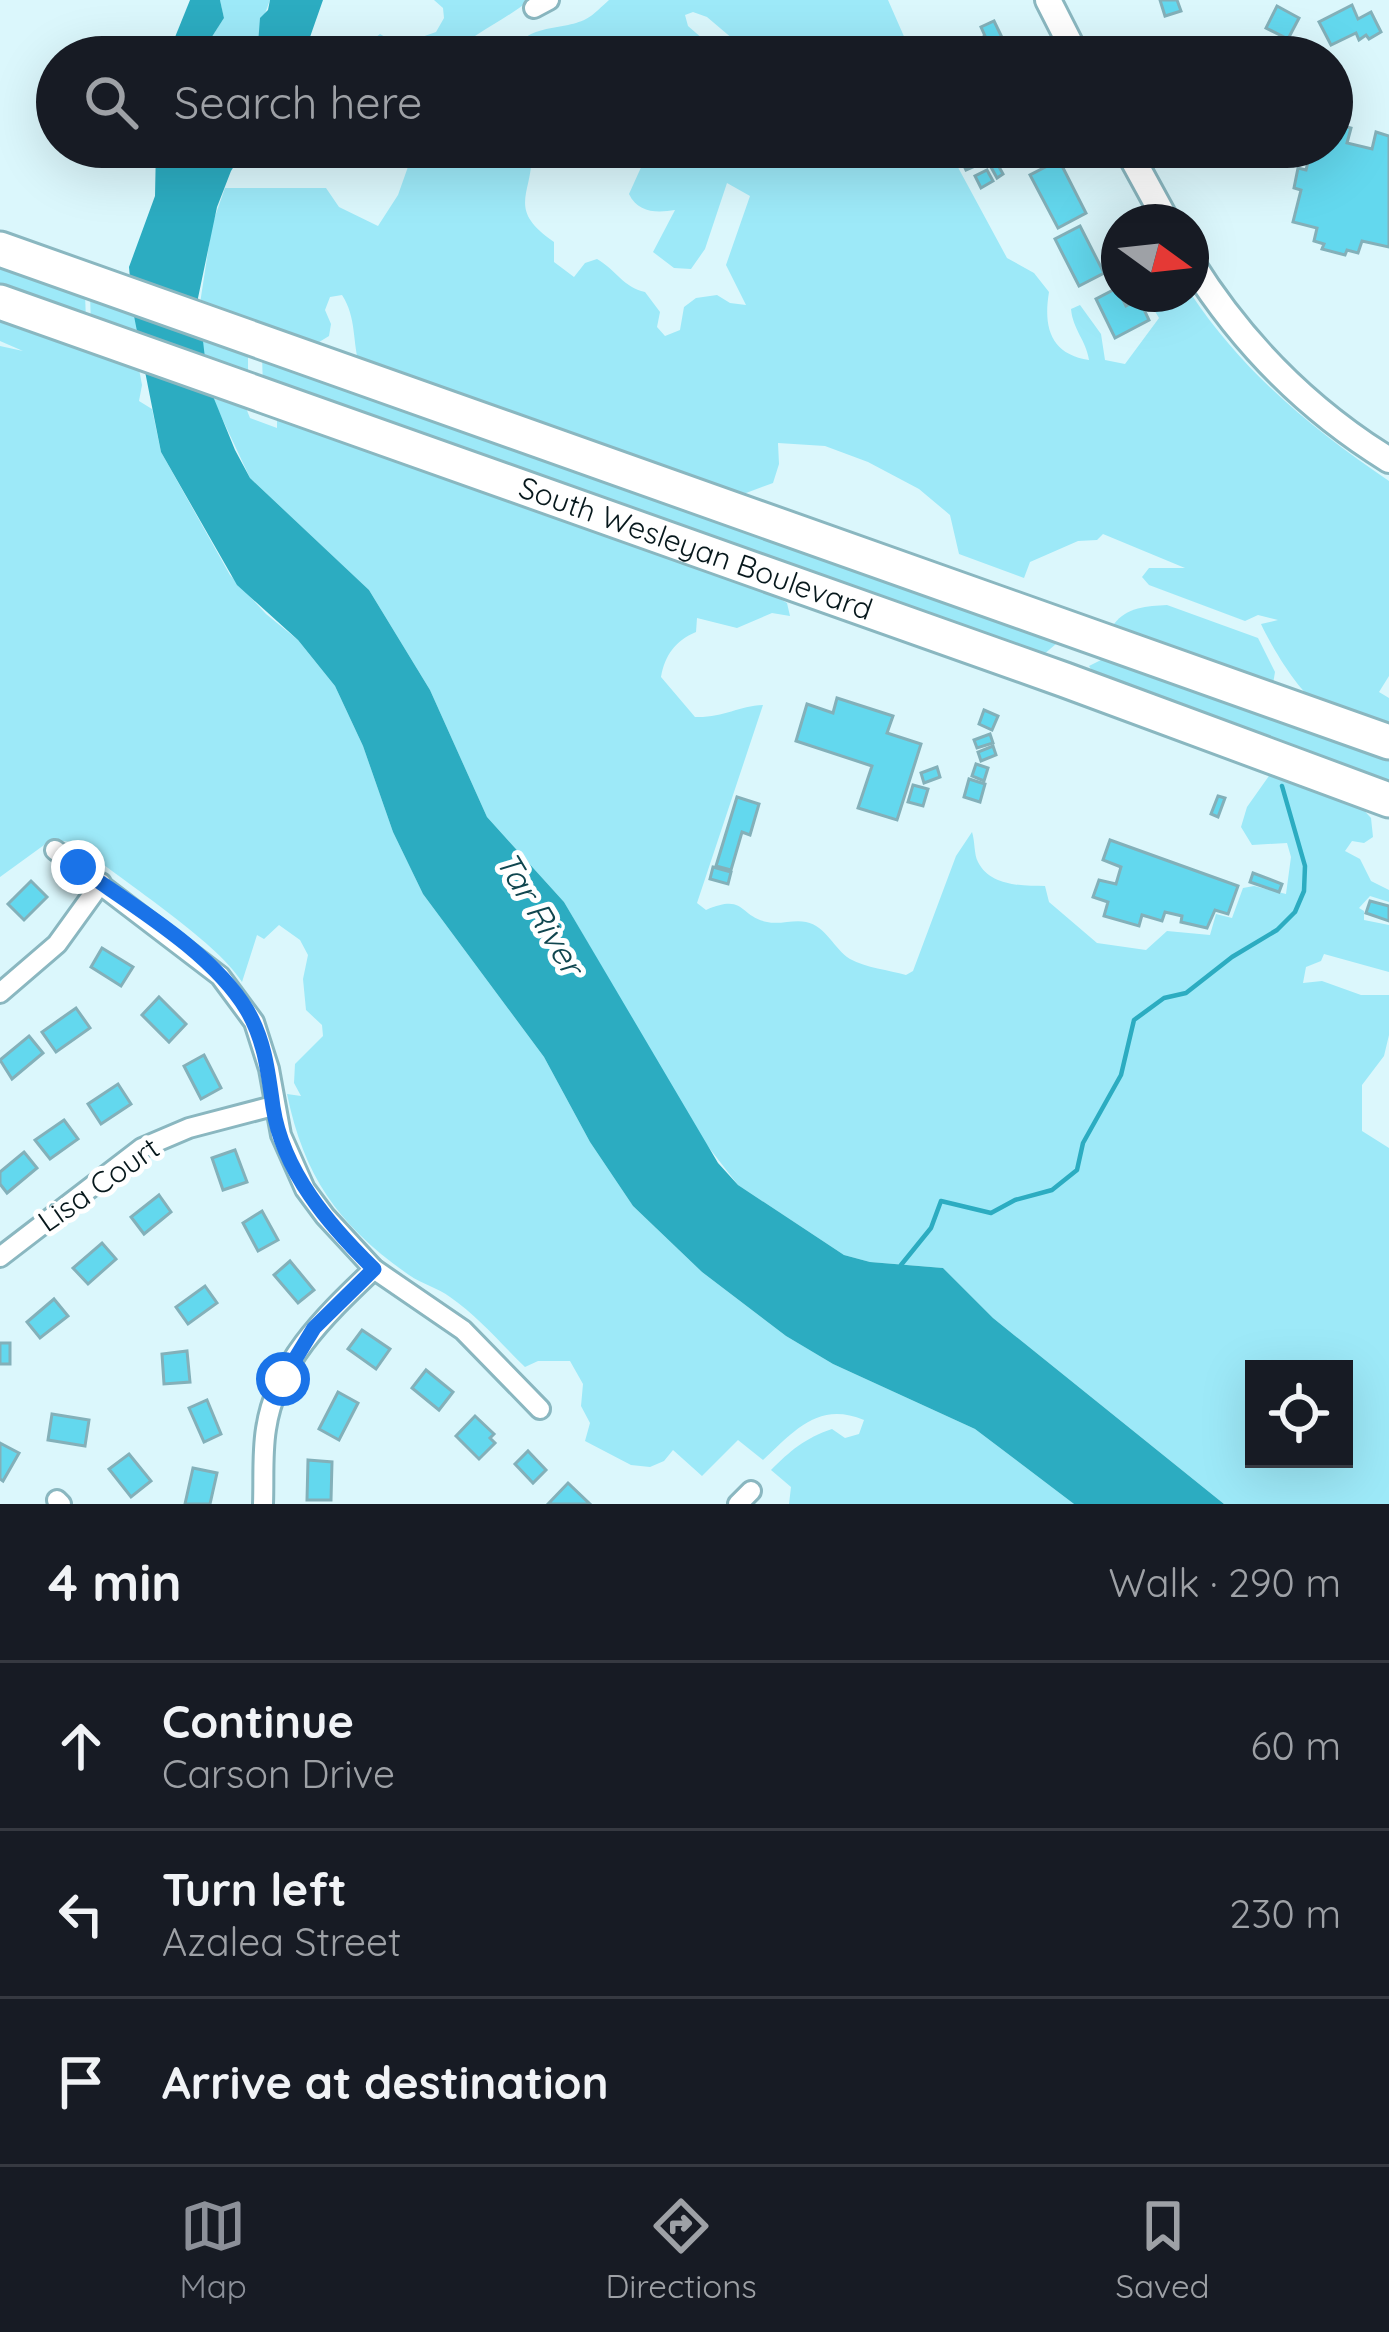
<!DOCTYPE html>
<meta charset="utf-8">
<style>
:root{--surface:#171b24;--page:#20242c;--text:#f1f3f6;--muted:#9ea1a6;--line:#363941;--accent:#8c9099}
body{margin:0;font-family:Quicksand,sans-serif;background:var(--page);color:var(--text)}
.controls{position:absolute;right:36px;bottom:36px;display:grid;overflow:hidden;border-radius:0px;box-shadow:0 12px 48px #0002}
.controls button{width:108px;height:108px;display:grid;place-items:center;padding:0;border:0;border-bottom:3px solid var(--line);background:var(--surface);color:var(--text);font:60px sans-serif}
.compass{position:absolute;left:1101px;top:204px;width:108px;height:108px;border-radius:50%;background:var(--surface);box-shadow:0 12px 48px #0002;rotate:105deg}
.stop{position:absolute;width:36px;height:36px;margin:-27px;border:9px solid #1a73e8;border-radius:50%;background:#fff}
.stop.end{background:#1a73e8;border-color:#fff;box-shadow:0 3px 12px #0008}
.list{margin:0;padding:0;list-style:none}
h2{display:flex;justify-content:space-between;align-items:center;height:156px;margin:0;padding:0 48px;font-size:51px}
h2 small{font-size:39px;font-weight:400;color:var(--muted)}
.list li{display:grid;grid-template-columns:78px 1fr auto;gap:36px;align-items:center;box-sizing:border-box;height:168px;padding:0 48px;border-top:3px solid var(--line)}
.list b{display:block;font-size:45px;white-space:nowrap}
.list p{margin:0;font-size:39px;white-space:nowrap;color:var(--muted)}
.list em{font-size:39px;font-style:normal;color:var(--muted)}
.icon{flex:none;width:66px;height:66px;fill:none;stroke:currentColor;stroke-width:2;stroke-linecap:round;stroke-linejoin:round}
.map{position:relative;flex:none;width:1389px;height:1504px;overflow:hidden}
.search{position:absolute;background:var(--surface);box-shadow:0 12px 48px #0002;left:36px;right:36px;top:36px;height:132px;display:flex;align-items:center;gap:30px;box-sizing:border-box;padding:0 42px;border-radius:66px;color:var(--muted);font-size:45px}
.sheet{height:660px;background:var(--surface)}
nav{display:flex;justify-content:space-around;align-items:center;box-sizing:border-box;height:168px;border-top:3px solid var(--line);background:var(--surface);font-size:33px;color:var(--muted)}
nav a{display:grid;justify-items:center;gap:6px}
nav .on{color:var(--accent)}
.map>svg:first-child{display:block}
</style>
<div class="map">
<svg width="1389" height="1504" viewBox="0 0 1389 1504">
<rect width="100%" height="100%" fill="#dbf7fc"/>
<g fill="#9de9f8" fill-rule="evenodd">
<polygon points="220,0 270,0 260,27 257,57 199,57 224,18"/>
<path d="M434,0H530C503,21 472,35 446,57H351L380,34L399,45L436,32L444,18L443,8Z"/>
<path d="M609,0H888L913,57H736L740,45L707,17L693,12L685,15L688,26L711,46L712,57H512C523,22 561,32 586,19C594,15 602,6 609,0Z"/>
<polygon points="246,147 343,147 330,165"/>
<path d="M415,147H531C536,193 503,207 554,242V262L574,277L585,263L597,259C615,269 624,288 645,292L660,312L657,327L665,336L680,330L684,307L696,298L717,295L730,303L746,305L726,265L750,196L727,183L705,249L691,269L674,268L653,252L675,210C657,213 638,213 629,194L643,163L669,155L668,147H904L902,162L947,147L1007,258L1034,273L1049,292C1043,328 1051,354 1089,360C1086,340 1073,330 1071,309L1080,305L1101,334L1105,360L1125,364L1159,318L1150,303L1152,294H1191C1243,372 1312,429 1389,481V676L1379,692L1389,698V721C1368,723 1334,712 1315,701C1298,691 1270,644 1261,624L1278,620L1258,615L1245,621L1149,585L1142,577L1149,568H1185L1103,534L1097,540L1078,541L1030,562L1024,578L959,554L950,515L919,489L868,462L825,446L778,443L779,464L773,483L746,493L719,491L360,368C352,342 357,318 342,295L330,297L325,310L331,324L329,336L311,347L199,310L212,225L225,188H326L339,207L378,226L398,195Z"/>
<polygon points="0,259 85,294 86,321 0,291"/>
<polygon points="90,296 133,311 141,343 91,324"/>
<path d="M0,318L139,369L142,385L139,401L152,409L161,452L230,575L266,614L298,640L335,686L363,746L393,832L423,894L544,1057L590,1142L633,1206L702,1272L786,1336L833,1364L975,1429L1074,1504H789L791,1487L771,1470C790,1451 805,1438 832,1429L845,1438L859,1434L864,1420C819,1401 795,1430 763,1460L738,1440L702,1476L673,1450L664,1461L650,1467L631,1465L585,1441L590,1423L581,1406L583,1384L570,1361H538L525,1367C501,1344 478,1316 450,1297C438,1288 422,1284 409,1275C339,1226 304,1177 287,1094L301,1096L294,1083L295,1064L323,1036L322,1025L306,1010L303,979L308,955L300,940L279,925L264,939L257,935L242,982C216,940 117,878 75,842L51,840L0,877V346L23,351L0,341Z"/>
<polygon points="201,337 248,354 248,381 203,365"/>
<polygon points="262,356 1050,637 1056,644 1043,655 263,387"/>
<path d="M213,399L244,403L250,418L277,428V420L261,415V411L747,580L787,603L790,616L772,613L737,628L697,618L696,632C675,641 665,655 661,677L695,717C723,718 738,706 763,705L697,903L706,910C746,893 738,916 767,922C780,925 794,919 806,922C826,926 834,949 850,959C866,968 889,970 906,975L913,971L956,856L972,832C975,841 974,855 978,862C990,886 1022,886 1045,886L1049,902L1097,943L1146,950L1167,931L1210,935L1216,914L1232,918L1243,888L1254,886L1286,894L1291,857L1287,843L1252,845L1241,827L1247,807L1271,773L1361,807L1371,818L1373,837L1364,843L1352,841L1345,851L1360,859L1371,881L1389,890V902L1370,896L1359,908L1364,911V920L1389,925V972L1324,954L1321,961L1306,967L1303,983L1322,981L1361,995H1389V1035L1384,1056L1362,1085V1131L1389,1148V1504H1224L993,1318L943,1268L870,1262L844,1255L738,1185L699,1135L564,902L487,817L430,690L369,590L250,478ZM1254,1369H1344V1459H1254Z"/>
<path d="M1167,605L1258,638L1275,672L1273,684L1118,630L1114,624C1127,607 1147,606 1167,605Z"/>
<polygon points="1105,658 1211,696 1389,752 1389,785 1094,674 1089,666"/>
</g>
<g fill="#2cacc1">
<polygon points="190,0 220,0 224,18 199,57 167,57"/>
<polygon points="270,0 323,0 303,57 257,57 260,18 268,10"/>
<polygon points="156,147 246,147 231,171 217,207 198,298 208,384 235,450 250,478 369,590 430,690 487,817 564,902 718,1163 738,1185 844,1255 870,1262 943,1268 993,1318 1224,1504 1074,1504 975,1429 833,1364 786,1336 702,1272 633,1206 590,1142 544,1057 423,894 393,832 363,746 335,686 298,640 237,585 161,452 133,311 129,267 155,196"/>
</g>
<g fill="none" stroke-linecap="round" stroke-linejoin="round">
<polyline stroke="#2cacc1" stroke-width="4.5" points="901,1265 931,1228 941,1201 991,1213 1015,1200 1052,1190 1077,1170 1083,1143 1121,1075 1134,1020 1164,998 1186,993 1232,957 1277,930 1295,912 1304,891 1305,866 1282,786"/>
</g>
<g fill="#63d8ee" stroke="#83b0b9" stroke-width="3">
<polygon points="1160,0 1177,0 1181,11 1165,16"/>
<polygon points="1352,5 1358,19 1371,12 1381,32 1369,39 1366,35 1359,40 1356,33 1331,45 1319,22"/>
<polygon points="1277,6 1299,18 1288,39 1266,28"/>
<polygon points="994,21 1010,54 974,57 968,44 985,36 981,27"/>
<polygon points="1332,123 1351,128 1347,143 1372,149 1376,132 1389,136 1389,247 1362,241 1358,253 1347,250 1345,255 1322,249 1324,244 1314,241 1317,228 1293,222 1301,190 1294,188 1298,168 1306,170 1312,147 1332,147"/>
<polygon points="1020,147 1051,147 1053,151 1028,163"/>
<polygon points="968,152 975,166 966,170 960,157"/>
<polygon points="993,156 1003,174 997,178 987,160"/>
<polygon points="1059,160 1086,213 1058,228 1030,175"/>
<polygon points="987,170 993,181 981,188 975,176"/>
<polygon points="1080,226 1104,273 1079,286 1055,239"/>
<polygon points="1117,288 1126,306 1139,299 1149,320 1115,338 1096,299"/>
<polygon points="837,698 893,716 887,733 921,744 897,820 858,808 872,766 796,741 807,704 833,713"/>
<polygon points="984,710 998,716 992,730 979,724"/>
<polygon points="990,734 993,743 977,748 974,740"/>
<polygon points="993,746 996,755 981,761 978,752"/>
<polygon points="976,764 988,768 984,781 972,776"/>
<polygon points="937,767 940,777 924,783 921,773"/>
<polygon points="969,779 985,784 980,802 964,797"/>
<polygon points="913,785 928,789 923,806 908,802"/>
<polygon points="1218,796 1225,798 1218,817 1211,814"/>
<polygon points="737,797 759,804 750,835 742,832 731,870 716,866"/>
<polygon points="1110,840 1238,886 1228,914 1215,910 1207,928 1181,922 1182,916 1165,912 1162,921 1142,915 1139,926 1104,916 1108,902 1093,897 1099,880 1116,884 1121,867 1103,860"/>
<polygon points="713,867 731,872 728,884 710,879"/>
<polygon points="1253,873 1282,884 1279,892 1250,882"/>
<polygon points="31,881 47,897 24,920 8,904"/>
<polygon points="1370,901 1389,906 1389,921 1366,913"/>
<polygon points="102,948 133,967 121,986 91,967"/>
<polygon points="159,997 186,1024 169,1042 142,1015"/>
<polygon points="76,1008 90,1028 56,1052 42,1032"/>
<polygon points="29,1036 43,1053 12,1079 0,1060"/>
<polygon points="204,1055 221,1088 201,1099 184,1066"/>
<polygon points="118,1084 131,1104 101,1124 88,1104"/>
<polygon points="64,1120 78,1139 50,1159 35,1140"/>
<polygon points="235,1150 247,1182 223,1190 212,1158"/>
<polygon points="24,1152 37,1168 7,1193 0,1184 0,1172"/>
<polygon points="159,1195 171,1212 144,1234 131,1217"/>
<polygon points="262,1211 278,1240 258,1251 243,1223"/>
<polygon points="102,1243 116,1259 88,1284 73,1268"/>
<polygon points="290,1261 314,1290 298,1303 274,1275"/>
<polygon points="205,1286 217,1303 188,1324 176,1307"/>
<polygon points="54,1299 68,1316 40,1338 27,1322"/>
<polygon points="362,1330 390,1349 376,1369 348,1349"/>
<rect x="0" y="1343" width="10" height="21"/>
<polygon points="187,1351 190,1382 164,1384 162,1354"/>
<polygon points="426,1370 453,1392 439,1410 412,1388"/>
<polygon points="338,1392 358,1403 339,1440 319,1429"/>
<polygon points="207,1400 221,1434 204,1442 189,1408"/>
<polygon points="52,1414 89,1420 85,1446 48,1440"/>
<polygon points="475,1416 494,1434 490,1438 495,1443 479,1459 456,1436"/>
<polygon points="0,1443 19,1453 3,1481 0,1479"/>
<polygon points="528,1451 546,1470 533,1483 515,1464"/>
<polygon points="129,1454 151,1481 131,1497 109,1469"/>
<polygon points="308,1460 332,1462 331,1500 307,1500"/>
<polygon points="193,1468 217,1473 210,1504 185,1504"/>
<polygon points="568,1483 590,1504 548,1504"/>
</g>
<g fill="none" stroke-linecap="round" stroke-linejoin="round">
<defs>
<g id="street">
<polyline points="534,8 549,0"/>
<polyline points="55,850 220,976 254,1022 269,1069 281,1135 305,1189 325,1216 374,1269 463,1330 540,1409"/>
<polyline points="0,993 57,944 101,883"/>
<polyline points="0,1257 142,1148 189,1128 273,1106"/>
<polyline points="57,1500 61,1504"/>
<path d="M263,1504C264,1479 262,1454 266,1429C276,1361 327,1314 374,1269"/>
<polyline points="738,1504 751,1491"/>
</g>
<g id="secondary">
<polyline points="1048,0 1077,57"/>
<polyline points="1126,147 1167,222"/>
<path d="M1191,262C1241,342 1308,410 1389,460"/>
</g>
<g id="highway">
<polyline points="0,249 1389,742"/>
<path id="s1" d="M0,302L1065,680L1389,800"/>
</g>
</defs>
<use href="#street" stroke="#8ab7c0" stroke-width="24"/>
<use href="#secondary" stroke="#8ab7c0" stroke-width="30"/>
<use href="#highway" stroke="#8ab7c0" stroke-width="39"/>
<use href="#street" stroke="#fff" stroke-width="18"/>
<use href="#secondary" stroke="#fff" stroke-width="24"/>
<use href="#highway" stroke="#fff" stroke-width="33"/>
</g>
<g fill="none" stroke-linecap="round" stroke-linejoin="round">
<path stroke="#1a73e8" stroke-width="15" d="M78,867C133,906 212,952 247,1010C265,1041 268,1072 273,1107C283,1172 329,1225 374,1269L314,1328L283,1379"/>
</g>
<g text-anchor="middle" stroke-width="10" stroke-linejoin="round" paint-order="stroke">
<g font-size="30" fill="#07181c" stroke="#fff">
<text dy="10" stroke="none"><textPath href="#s1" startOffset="738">South Wesleyan Boulevard</textPath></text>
<text transform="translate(99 1185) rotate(-35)" y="10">Lisa Court</text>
</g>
<g font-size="33" font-style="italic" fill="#10464f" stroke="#fff">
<text transform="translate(540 913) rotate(59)" y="12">Tar River</text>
</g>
</g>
</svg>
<div class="controls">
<button><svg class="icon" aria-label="locate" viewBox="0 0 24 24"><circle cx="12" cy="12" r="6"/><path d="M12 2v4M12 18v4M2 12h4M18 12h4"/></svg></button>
</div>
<svg class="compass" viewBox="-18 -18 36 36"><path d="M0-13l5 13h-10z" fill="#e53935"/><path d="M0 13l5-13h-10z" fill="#9ea1a6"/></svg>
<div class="stop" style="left:283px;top:1379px"></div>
<div class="stop end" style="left:78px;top:867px"></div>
<div class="search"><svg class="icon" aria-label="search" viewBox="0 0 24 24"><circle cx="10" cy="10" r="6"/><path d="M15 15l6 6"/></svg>Search here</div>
</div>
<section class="sheet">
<h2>4 min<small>Walk · 290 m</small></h2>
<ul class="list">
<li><svg class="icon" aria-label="ahead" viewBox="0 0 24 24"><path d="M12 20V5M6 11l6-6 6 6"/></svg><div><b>Continue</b><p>Carson Drive</p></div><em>60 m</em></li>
<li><svg class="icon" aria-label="left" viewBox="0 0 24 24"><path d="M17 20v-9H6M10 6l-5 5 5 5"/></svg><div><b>Turn left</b><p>Azalea Street</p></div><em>230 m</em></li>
<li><svg class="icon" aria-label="arrive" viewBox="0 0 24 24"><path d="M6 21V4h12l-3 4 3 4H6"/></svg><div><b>Arrive at destination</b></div></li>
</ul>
</section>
<nav>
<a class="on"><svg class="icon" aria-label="map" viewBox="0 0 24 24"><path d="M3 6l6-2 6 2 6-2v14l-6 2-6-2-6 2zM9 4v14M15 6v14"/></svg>Map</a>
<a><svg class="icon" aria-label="directions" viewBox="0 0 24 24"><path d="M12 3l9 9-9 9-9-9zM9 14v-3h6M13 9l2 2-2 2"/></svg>Directions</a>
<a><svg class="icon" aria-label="saved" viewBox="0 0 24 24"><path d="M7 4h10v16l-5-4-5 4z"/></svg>Saved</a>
</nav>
